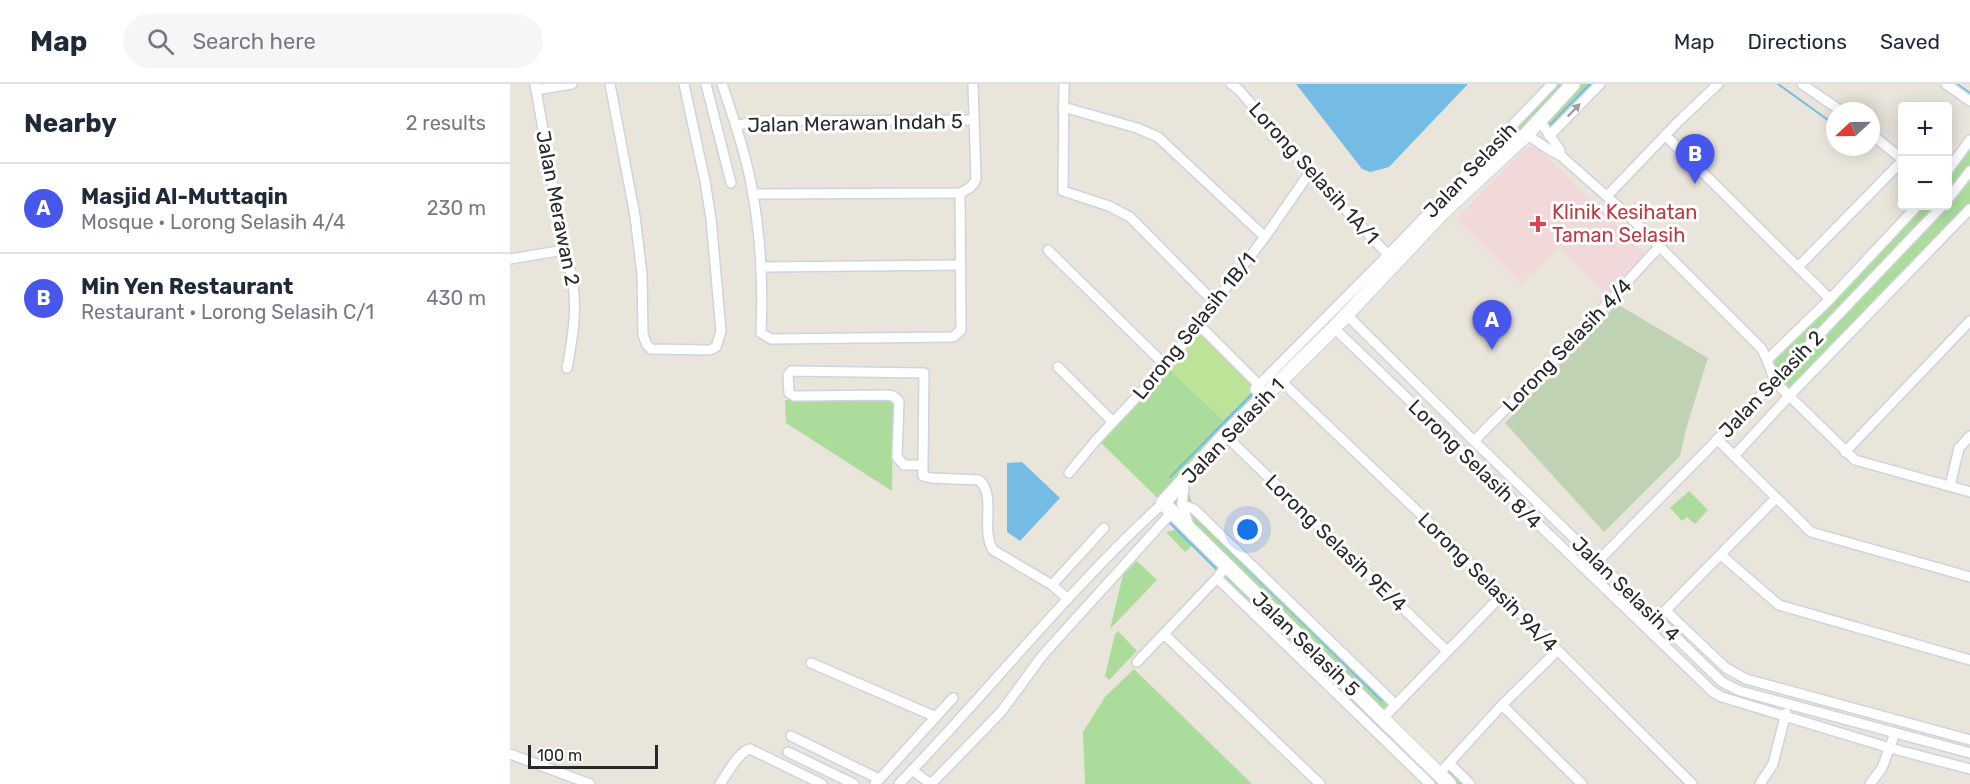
<!DOCTYPE html>
<meta charset="utf-8">
<style>
:root{--surface:#fff;--page:#f6f6f7;--text:#1f2937;--muted:#747a83;--line:#e0e1e3;--accent:#4756eb}
body{margin:0;font-family:Rubik,sans-serif;background:var(--page);color:var(--text)}
.controls{position:absolute;right:18px;top:18px;display:grid;overflow:hidden;border-radius:6px;box-shadow:0 3px 15px #0003}
.controls button{width:54px;height:54px;display:grid;place-items:center;padding:0;border:0;border-bottom:2px solid var(--line);background:var(--surface);color:var(--text);font:30px sans-serif}
.compass{position:absolute;left:1316px;top:18px;width:54px;height:54px;border-radius:50%;background:var(--surface);box-shadow:0 3px 15px #0003;rotate:248deg}
.scale{position:absolute;left:18px;bottom:15px;width:130px;box-sizing:border-box;padding-left:6px;border:3px solid #282828;border-top:0;font-size:16px;line-height:21px;white-space:nowrap;color:#282828;-webkit-text-stroke:4px #fff;paint-order:stroke}
.you{position:absolute;left:738px;top:446px;width:21px;height:21px;margin:-15px;border:4px solid #fff;border-radius:50%;background:#1a73e8;box-shadow:0 0 0 9px #1a73e833}
.badge{display:grid;place-items:center;width:39px;height:39px;border-radius:50%;background:var(--accent);color:#fff;font-size:20px;font-weight:700}
.pin{position:absolute;translate:-50% -50px;filter:drop-shadow(0 2px 3px #0008)}
.pin::after{content:'';position:absolute;top:32px;width:21px;height:18px;background:inherit;clip-path:polygon(0 0,100% 0,50% 100%)}
.list{margin:0;padding:0;list-style:none}
h2{display:flex;justify-content:space-between;align-items:center;height:78px;margin:0;padding:0 24px;font-size:26px}
h2 small{font-size:20px;font-weight:400;color:var(--muted)}
.list li{display:grid;grid-template-columns:39px 1fr auto;gap:18px;align-items:center;box-sizing:border-box;height:90px;padding:0 24px;border-top:2px solid var(--line)}
.list b{display:block;font-size:22px;white-space:nowrap}
.list p{margin:0;font-size:20px;white-space:nowrap;color:var(--muted)}
.list em{font-size:20px;font-style:normal;color:var(--muted)}
.icon{flex:none;width:33px;height:33px;fill:none;stroke:currentColor;stroke-width:2;stroke-linecap:round;stroke-linejoin:round}
.map{position:relative;flex:none;width:1460px;height:700px;overflow:hidden}
header{display:flex;align-items:center;gap:36px;box-sizing:border-box;height:84px;padding:0 30px;background:var(--surface);border-bottom:2px solid var(--line)}
header strong{font-size:28px}
nav{display:flex;gap:33px;margin-inline-start:auto;font-size:21px}
.search{width:420px;height:54px;background:var(--page);display:flex;align-items:center;gap:15px;box-sizing:border-box;padding:0 21px;border-radius:33px;color:var(--muted);font-size:22px}
main{display:flex}
aside{flex:1;background:var(--surface)}
.map>svg:first-child{display:block}
</style>
<header>
<strong>Map</strong>
<div class="search"><svg class="icon" aria-label="search" viewBox="0 0 24 24"><circle cx="10" cy="10" r="6"/><path d="M15 15l6 6"/></svg>Search here</div>
<nav><a>Map</a><a>Directions</a><a>Saved</a></nav>
</header>
<main>
<aside>
<h2>Nearby<small>2 results</small></h2>
<ul class="list">
<li><span class="badge">A</span><div><b>Masjid Al-Muttaqin</b><p>Mosque · Lorong Selasih 4/4</p></div><em>230 m</em></li>
<li><span class="badge">B</span><div><b>Min Yen Restaurant</b><p>Restaurant · Lorong Selasih C/1</p></div><em>430 m</em></li>
</ul>
</aside>
<div class="map">
<svg width="1460" height="700" viewBox="0 0 1460 700">
<rect width="100%" height="100%" fill="#eae5db"/>
<polygon fill="#f0d9d8" points="1017,63 1027,63 1136,171 1095,211 1049,163 1011,200 946,135"/>
<g fill="#abdc9b">
<polygon points="1042,0 1090,0 1039,52 1029,37 886,179 966,79"/>
<polygon points="1460,57 1460,125 1279,312 1258,275 1407,122 1438,122 1438,90"/>
<polygon points="656,282 713,336 745,305 754,314 675,395 684,425 886,621 872,635 928,690 940,680 960,700 919,700 704,491 707,486 682,462 675,468 656,448 665,446 660,439 662,428 587,355"/>
<polygon points="275,316 378,316 383,320 382,407 276,339"/>
<polygon points="1179,407 1198,426 1185,440 1177,433 1172,437 1160,424"/>
<polygon points="627,477 647,496 600,545 613,491"/>
<polygon points="608,547 627,567 599,596 595,592 605,550"/>
<polygon points="624,585 742,700 575,700 573,648 595,613"/>
</g>
<polygon fill="#bfd2b3" points="1107,220 1198,274 1176,345 1170,372 1094,448 995,339"/>
<polygon fill="#bce397" points="689,241 749,301 713,336 656,282"/>
<g fill="#75bce4">
<polygon points="786,0 958,0 879,83 860,88 852,85"/>
<polygon points="512,378 550,414 510,457 497,448 497,379"/>
</g>
<g fill="none" stroke-linecap="round" stroke-linejoin="round">
<g stroke="#75bce4" stroke-width="2">
<polyline points="1268,0 1325,41"/>
<polyline points="1447,0 1460,9"/>
<polyline points="1040,41 1080,0"/>
<polyline points="660,393 744,308"/>
<polyline points="682,430 871,616"/>
<polyline points="660,439 708,487"/>
</g>
<defs>
<g id="street">
<path d="M25,0L54,166C70,205 65,243 57,284"/>
<polyline points="100,0 125,132 132,190 133,251 137,261 141,265 200,266 206,263 211,247 201,135 195,97 174,0"/>
<polyline points="196,0 221,99"/>
<path d="M212,0C224,36 237,73 243,111C251,156 253,203 251,249L261,255L443,253L451,246L450,109"/>
<polyline points="554,0 553,107 599,122 620,133 705,219"/>
<polyline points="721,0 729,6 800,88 882,175"/>
<polyline points="1292,0 1331,27"/>
<polyline points="1436,0 1460,17"/>
<polyline points="26,6 62,0"/>
<polyline points="553,23 627,44 648,53 755,153"/>
<polyline points="1029,36 1050,66 1050,71"/>
<polyline points="226,42 244,37 464,36"/>
<polyline points="1361,50 1392,75"/>
<path d="M1016,51C1027,56 1040,68 1050,71L1118,131L1251,264C1259,276 1261,292 1268,301L1345,376L1460,408"/>
<polyline points="1155,51 1320,215"/>
<polyline points="1039,52 1090,0"/>
<polyline points="1438,86 1460,56"/>
<path d="M243,110L450,109C458,105 463,103 466,95L463,0"/>
<polyline points="1097,112 1168,38 1208,0"/>
<polyline points="1438,115 1460,87"/>
<polyline points="538,166 656,282"/>
<polyline points="0,175 54,166"/>
<polyline points="251,183 451,181"/>
<polyline points="1288,183 1392,77"/>
<polyline points="836,230 964,357 1212,598 1230,607 1460,669"/>
<polyline points="689,241 749,301"/>
<polyline points="824,244 1203,608 1212,613 1380,664 1460,685"/>
<polyline points="1258,275 1320,215 1407,122"/>
<polyline points="548,283 603,338"/>
<polyline points="771,297 923,442 1182,700"/>
<polyline points="754,314 745,305 878,171 1042,0"/>
<polyline points="715,351 937,567"/>
<polyline points="1207,355 1301,448 1460,493"/>
<polyline points="964,357 1063,257 1149,163"/>
<polyline points="1335,368 1460,237"/>
<polyline points="1224,372 1279,312 1460,125"/>
<path d="M413,381L414,289L281,287L278,291L279,309L284,312L378,311L383,312L389,317L387,373L394,381H413V392L421,394L469,396C487,411 470,445 483,466L542,501L558,515"/>
<polyline points="559,389 587,355 656,282 755,153 800,88"/>
<polyline points="675,395 672,419 679,442"/>
<polyline points="1440,402 1449,364 1460,352"/>
<polyline points="672,421 684,425 886,621"/>
<polyline points="1211,471 1269,521 1460,576"/>
<polyline points="1088,477 1265,297 1432,122"/>
<polyline points="707,494 920,700"/>
<polyline points="542,501 594,444"/>
<polyline points="1156,527 1216,584 1236,595 1460,656"/>
<polyline points="1152,530 1266,414"/>
<polyline points="655,551 810,700"/>
<polyline points="627,578 707,494 716,482"/>
<polyline points="301,579 426,633"/>
<polyline points="992,621 1072,700"/>
<polyline points="872,635 992,511"/>
<polyline points="281,652 369,695"/>
<polyline points="278,668 344,700"/>
<polyline points="0,670 80,700"/>
<polyline points="940,680 960,700"/>
<polyline points="402,686 421,700 491,628 532,572 662,428"/>
<polyline points="929,690 992,621 1047,567"/>
<path d="M210,700C217,690 229,667 240,665L312,700"/>
<polyline points="365,700 443,614"/>
<path d="M389,700C478,608 558,506 653,419"/>
<polyline points="1250,700 1263,680 1276,629"/>
<polyline points="1360,700 1372,684 1385,649"/>
</g>
<polyline id="secondary" points="939,700 653,419 715,351 824,244 933,128 1016,51 1063,0"/>
</defs>
<use href="#street" stroke="#d0d2e0" stroke-width="12"/>
<use href="#secondary" stroke="#d0d2e0" stroke-width="16"/>
<use href="#street" stroke="#fff" stroke-width="9"/>
<use href="#secondary" stroke="#fff" stroke-width="14"/>
</g>
<defs><path id="oneway-solid" d="M-6-.8H1V-3.2L6.5 0L1 3.2V.8H-6Z" transform="scale(1.5)"/></defs>
<use fill="#9e9e9e" href="#oneway-solid" transform="translate(1064 26) rotate(-46)"/>
<path fill="#e0444e" stroke="#fff" stroke-width="2" d="M1025 131h6v6h6v6h-6v6h-6v-6h-6v-6h6z"/>
<g text-anchor="middle" stroke-width="6" stroke-linejoin="round" paint-order="stroke">
<g font-size="20" fill="#282828" stroke="#fff">
<text transform="translate(345 39) rotate(-1)" y="7">Jalan Merawan Indah 5</text>
<text transform="translate(960 86) rotate(-46)" y="7">Jalan Selasih</text>
<text transform="translate(804 89) rotate(48)" y="7">Lorong Selasih 1A/1</text>
<text transform="translate(48 124) rotate(79)" y="7">Jalan Merawan 2</text>
<text transform="translate(684 242) rotate(-51)" y="7">Lorong Selasih 1B/1</text>
<text transform="translate(1057 261) rotate(-46)" y="7">Lorong Selasih 4/4</text>
<text transform="translate(1261 300) rotate(-46)" y="7">Jalan Selasih 2</text>
<text transform="translate(723 347) rotate(-46)" y="7">Jalan Selasih 1</text>
<text transform="translate(965 380) rotate(44)" y="7">Lorong Selasih 8/4</text>
<text transform="translate(826 459) rotate(44)" y="7">Lorong Selasih 9E/4</text>
<text transform="translate(978 498) rotate(45)" y="7">Lorong Selasih 9A/4</text>
<text transform="translate(1116 505) rotate(44)" y="7">Jalan Selasih 4</text>
<text transform="translate(796 560) rotate(44)" y="7">Jalan Selasih 5</text>
</g>
<g font-size="20" fill="#be3a42" stroke="#fff" text-anchor="start">
<text x="1042" y="135">Klinik Kesihatan<tspan x="1042" dy="23">Taman Selasih</tspan></text>
</g>
</g>
</svg>
<div class="controls">
<button>+</button>
<button>−</button>
</div>
<svg class="compass" viewBox="-18 -18 36 36"><path d="M0-13l5 13h-10z" fill="#e53935"/><path d="M0 13l5-13h-10z" fill="#747a83"/></svg>
<div class="scale">100 m</div>
<div class="you"></div>
<div class="pin badge" style="left:982px;top:266px">A</div>
<div class="pin badge" style="left:1185px;top:100px">B</div>
</div>
</main>
